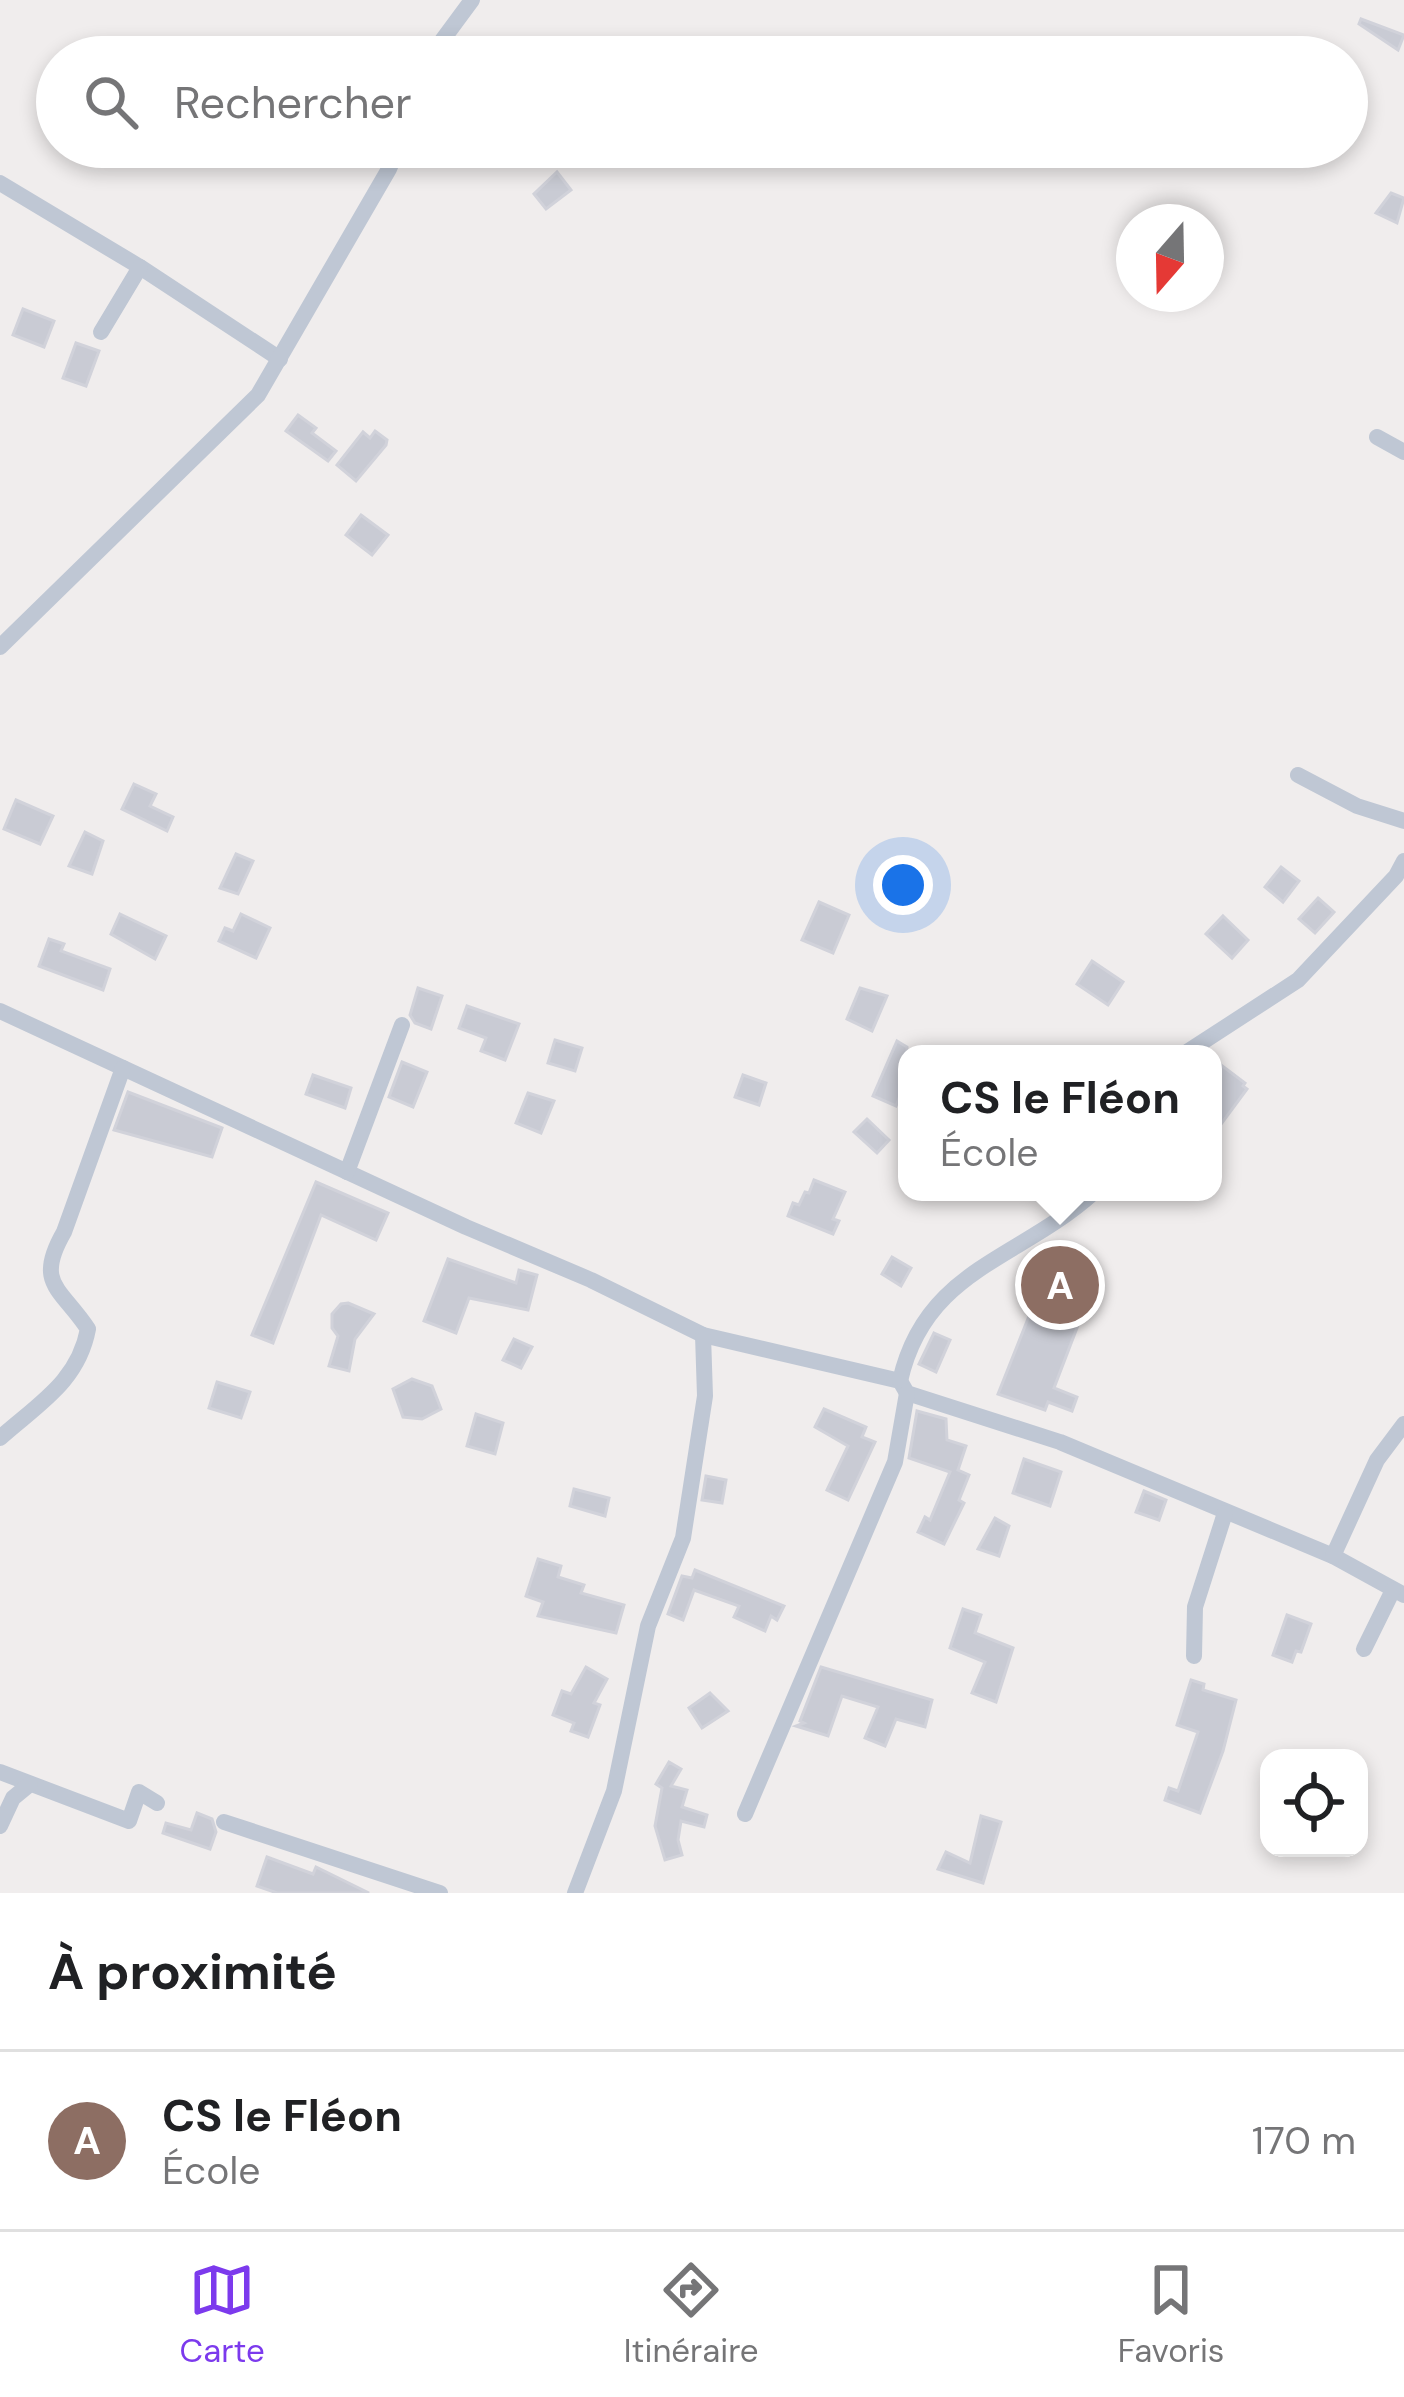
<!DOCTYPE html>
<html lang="fr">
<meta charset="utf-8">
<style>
:root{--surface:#fff;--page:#f6f6f6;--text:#202124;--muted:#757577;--line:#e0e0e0;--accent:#7c3aed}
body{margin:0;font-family:"DM Sans",sans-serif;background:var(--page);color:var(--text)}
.controls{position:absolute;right:36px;bottom:36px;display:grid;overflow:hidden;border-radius:24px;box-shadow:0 6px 18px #0003}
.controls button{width:108px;height:108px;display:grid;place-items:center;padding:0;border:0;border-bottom:3px solid var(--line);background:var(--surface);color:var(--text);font:60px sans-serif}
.compass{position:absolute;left:1116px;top:204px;width:108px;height:108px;border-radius:50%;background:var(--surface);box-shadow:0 6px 18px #0003;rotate:200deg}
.you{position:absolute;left:903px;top:885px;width:42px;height:42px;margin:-30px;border:9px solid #fff;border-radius:50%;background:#1a73e8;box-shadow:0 0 0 18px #1a73e833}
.badge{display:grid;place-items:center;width:78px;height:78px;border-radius:50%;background:var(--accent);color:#fff;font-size:39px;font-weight:700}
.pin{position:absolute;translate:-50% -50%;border:6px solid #fff;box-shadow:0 3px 12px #0006}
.popup{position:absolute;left:898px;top:1045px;width:324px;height:156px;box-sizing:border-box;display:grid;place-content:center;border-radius:24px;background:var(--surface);filter:drop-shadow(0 3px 9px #0005);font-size:39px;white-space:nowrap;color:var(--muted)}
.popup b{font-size:45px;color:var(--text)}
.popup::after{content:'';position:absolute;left:50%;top:100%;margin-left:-24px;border:24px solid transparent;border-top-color:var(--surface)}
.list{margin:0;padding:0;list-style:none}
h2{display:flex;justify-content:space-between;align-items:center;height:156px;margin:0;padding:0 48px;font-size:51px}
h2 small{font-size:39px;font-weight:400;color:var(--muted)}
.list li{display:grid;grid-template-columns:78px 1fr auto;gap:36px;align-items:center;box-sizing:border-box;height:180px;padding:0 48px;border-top:3px solid var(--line)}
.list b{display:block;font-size:45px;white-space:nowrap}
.list p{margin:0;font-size:39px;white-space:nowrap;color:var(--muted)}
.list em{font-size:39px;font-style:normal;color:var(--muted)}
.icon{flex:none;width:66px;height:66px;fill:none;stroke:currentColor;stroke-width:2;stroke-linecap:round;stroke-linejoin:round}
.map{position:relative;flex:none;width:1404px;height:1893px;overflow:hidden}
.search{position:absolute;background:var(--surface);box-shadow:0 6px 18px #0003;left:36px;right:36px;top:36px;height:132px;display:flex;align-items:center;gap:30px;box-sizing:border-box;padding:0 42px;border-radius:66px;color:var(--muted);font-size:45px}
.sheet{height:336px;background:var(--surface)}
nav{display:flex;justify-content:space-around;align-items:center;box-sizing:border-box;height:168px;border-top:3px solid var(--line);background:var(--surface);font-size:33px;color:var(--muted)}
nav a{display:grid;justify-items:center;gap:6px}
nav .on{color:var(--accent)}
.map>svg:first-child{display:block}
</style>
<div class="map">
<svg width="1404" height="1893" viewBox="0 0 1404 1893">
<rect width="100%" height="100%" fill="#f0eded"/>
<g fill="#c9cbd4" stroke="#d1d2da" stroke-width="3">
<polygon points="1361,19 1404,35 1398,50 1359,24"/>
<polygon points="557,172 571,190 546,209 534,194"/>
<polygon points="1391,193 1404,198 1397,223 1376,213"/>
<polygon points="23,309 54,321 44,347 13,335"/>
<polygon points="76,343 99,351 86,386 63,378"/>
<polygon points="298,415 316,428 312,433 336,451 328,461 286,431"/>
<polygon points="375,431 387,440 386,445 356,481 337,465 363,432 370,438"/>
<polygon points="361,515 388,535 372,555 346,535"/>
<polygon points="134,784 156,794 150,806 173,817 167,831 122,809"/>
<polygon points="16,800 53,816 40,844 4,829"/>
<polygon points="85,832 103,841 92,874 69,866"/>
<polygon points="236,854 253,861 238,894 220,888"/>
<polygon points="1281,867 1299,881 1283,902 1265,887"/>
<polygon points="1318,898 1334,912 1315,933 1299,919"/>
<polygon points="819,902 849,915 833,953 802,940"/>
<polygon points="120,914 166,936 155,959 111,934"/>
<polygon points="241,914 270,928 256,958 219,941 225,928 233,931"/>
<polygon points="1223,916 1248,940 1232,958 1206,934"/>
<polygon points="49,939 64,944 61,951 110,969 103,990 39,966"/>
<polygon points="1092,961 1123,982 1108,1005 1077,984"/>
<polygon points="418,988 442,996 431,1029 415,1023 410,1015"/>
<polygon points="860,988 887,996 872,1031 847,1019"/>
<polygon points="467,1006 519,1024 505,1060 481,1051 486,1038 459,1028"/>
<polygon points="555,1040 582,1048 575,1071 548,1063"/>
<polygon points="897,1041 907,1047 907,1078 896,1106 873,1096"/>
<polygon points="1213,1059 1245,1083 1243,1086 1247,1089 1213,1135"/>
<polygon points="402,1062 427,1072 413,1107 389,1097"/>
<polygon points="313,1075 351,1088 345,1108 306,1094"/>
<polygon points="743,1075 766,1083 759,1105 735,1097"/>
<polygon points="128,1092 222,1128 212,1157 114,1130"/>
<polygon points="528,1093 554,1101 541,1133 516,1123"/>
<polygon points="867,1119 889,1140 877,1153 854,1132"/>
<polygon points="814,1180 845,1192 833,1219 839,1221 833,1234 788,1216 793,1203 799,1205 805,1192 809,1193"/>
<polygon points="316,1182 388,1213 376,1240 321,1215 273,1343 252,1335"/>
<polygon points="892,1257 911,1268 901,1286 882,1274"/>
<polygon points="448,1259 516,1283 519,1270 537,1275 528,1310 469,1298 456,1333 424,1321"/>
<polygon points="1043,1281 1088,1299 1054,1388 1077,1397 1072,1411 1048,1402 1045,1410 998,1394"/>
<polygon points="348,1303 374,1314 355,1339 349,1371 329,1366 338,1336 332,1328 332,1314 341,1304"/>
<polygon points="934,1333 950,1340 936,1372 919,1364"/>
<polygon points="514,1339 532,1347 521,1368 503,1360"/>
<polygon points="412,1379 432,1386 441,1409 422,1419 403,1417 393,1389"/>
<polygon points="217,1382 250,1392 241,1418 209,1408"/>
<polygon points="824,1409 866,1427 862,1437 875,1442 848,1500 827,1490 848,1446 815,1427"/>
<polygon points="917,1411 946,1419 947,1440 966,1446 958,1470 969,1475 959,1500 964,1503 944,1544 918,1532 925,1517 930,1520 950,1472 909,1458"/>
<polygon points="476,1414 503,1423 495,1454 467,1446"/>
<polygon points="1024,1459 1061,1472 1050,1506 1013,1493"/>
<polygon points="706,1476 726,1480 722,1503 702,1500"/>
<polygon points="574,1489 609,1498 605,1516 570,1506"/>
<polygon points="1144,1491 1166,1500 1159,1520 1136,1512"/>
<polygon points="995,1518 1009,1526 999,1556 978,1549"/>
<polygon points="538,1559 561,1566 558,1577 584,1585 581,1593 624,1605 616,1633 538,1616 543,1602 526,1596"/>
<polygon points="695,1570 784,1606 777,1620 771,1616 765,1631 734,1617 739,1606 694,1590 683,1620 668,1614 682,1576 692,1578"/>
<polygon points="963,1609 981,1615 975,1633 1013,1648 996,1702 972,1693 985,1662 950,1648"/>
<polygon points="1287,1615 1311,1624 1301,1652 1296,1651 1292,1662 1273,1655"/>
<polygon points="586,1667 607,1679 594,1703 600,1705 588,1737 571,1731 574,1723 553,1715 562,1691 571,1694"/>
<polygon points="821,1667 932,1700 925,1727 896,1719 885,1746 865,1738 878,1707 842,1696 828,1736 796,1726 804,1723 800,1721"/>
<polygon points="1191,1680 1204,1684 1203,1690 1236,1700 1223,1751 1200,1813 1165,1800 1169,1788 1178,1791 1198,1732 1177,1725"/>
<polygon points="710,1693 728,1711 702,1728 689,1708"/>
<polygon points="669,1762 681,1769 671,1786 687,1790 682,1807 707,1815 704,1827 681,1821 678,1840 682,1855 665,1860 655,1826 662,1788 656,1784"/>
<polygon points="197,1813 212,1819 216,1832 210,1849 163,1833 166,1823 191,1830"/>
<polygon points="981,1816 1001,1822 983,1883 938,1869 946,1852 970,1863"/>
<polygon points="267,1857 313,1874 316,1867 369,1893 277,1893 257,1886"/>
</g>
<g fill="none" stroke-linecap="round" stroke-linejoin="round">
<g stroke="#bfc7d4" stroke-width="16">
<polyline points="435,57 441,42 472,0"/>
<polyline points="0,183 140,267 280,359"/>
<polyline points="101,332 140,267"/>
<polyline points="1377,437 1404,452"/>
<polyline points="0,647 258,395 389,169 398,147"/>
<polyline points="1298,775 1357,806 1404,821"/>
<polyline points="0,1011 466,1227 591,1280 703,1335 900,1381 907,1393 1060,1442 1333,1556 1404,1595"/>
<polyline points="1184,1054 1298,980 1396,876 1404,861"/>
<polyline points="347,1172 402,1025"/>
<path d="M900,1381C925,1269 1019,1260 1094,1192"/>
<path d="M0,1438C38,1404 78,1382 88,1329C61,1288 34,1284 64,1232L123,1068"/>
<polyline points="1333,1556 1377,1460 1404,1424"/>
<polyline points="1364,1649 1393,1590"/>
<polyline points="1194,1656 1195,1607 1225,1513"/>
<polyline points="0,1772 129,1821 139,1792 157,1803"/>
<polyline points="745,1814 895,1462 907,1393"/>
<polyline points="224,1822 440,1893"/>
<polyline points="0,1826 13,1798 30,1784"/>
<polyline points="575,1893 614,1791 648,1626 683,1538 705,1396 703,1335"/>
</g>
</g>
</svg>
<div class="controls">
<button><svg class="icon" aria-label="locate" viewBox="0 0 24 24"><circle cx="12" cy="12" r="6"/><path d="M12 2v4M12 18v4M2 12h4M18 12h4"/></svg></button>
</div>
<svg class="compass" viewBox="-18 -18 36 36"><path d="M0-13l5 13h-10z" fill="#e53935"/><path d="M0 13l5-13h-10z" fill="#757577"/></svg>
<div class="you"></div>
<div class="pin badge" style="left:1060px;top:1285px;background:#8d6e63">A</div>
<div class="popup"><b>CS le Fléon</b>École</div>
<div class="search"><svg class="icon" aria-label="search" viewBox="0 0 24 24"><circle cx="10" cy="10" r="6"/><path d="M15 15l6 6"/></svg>Rechercher</div>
</div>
<section class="sheet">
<h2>À proximité<small></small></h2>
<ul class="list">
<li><span class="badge" style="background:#8d6e63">A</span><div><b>CS le Fléon</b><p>École</p></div><em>170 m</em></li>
</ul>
</section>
<nav>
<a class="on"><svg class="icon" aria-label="map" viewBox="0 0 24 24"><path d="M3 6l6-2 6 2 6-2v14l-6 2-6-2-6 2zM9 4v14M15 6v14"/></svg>Carte</a>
<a><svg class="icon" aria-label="directions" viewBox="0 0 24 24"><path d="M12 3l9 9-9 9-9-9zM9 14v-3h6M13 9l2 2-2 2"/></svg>Itinéraire</a>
<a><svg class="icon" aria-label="saved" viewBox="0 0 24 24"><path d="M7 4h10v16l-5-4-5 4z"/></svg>Favoris</a>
</nav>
